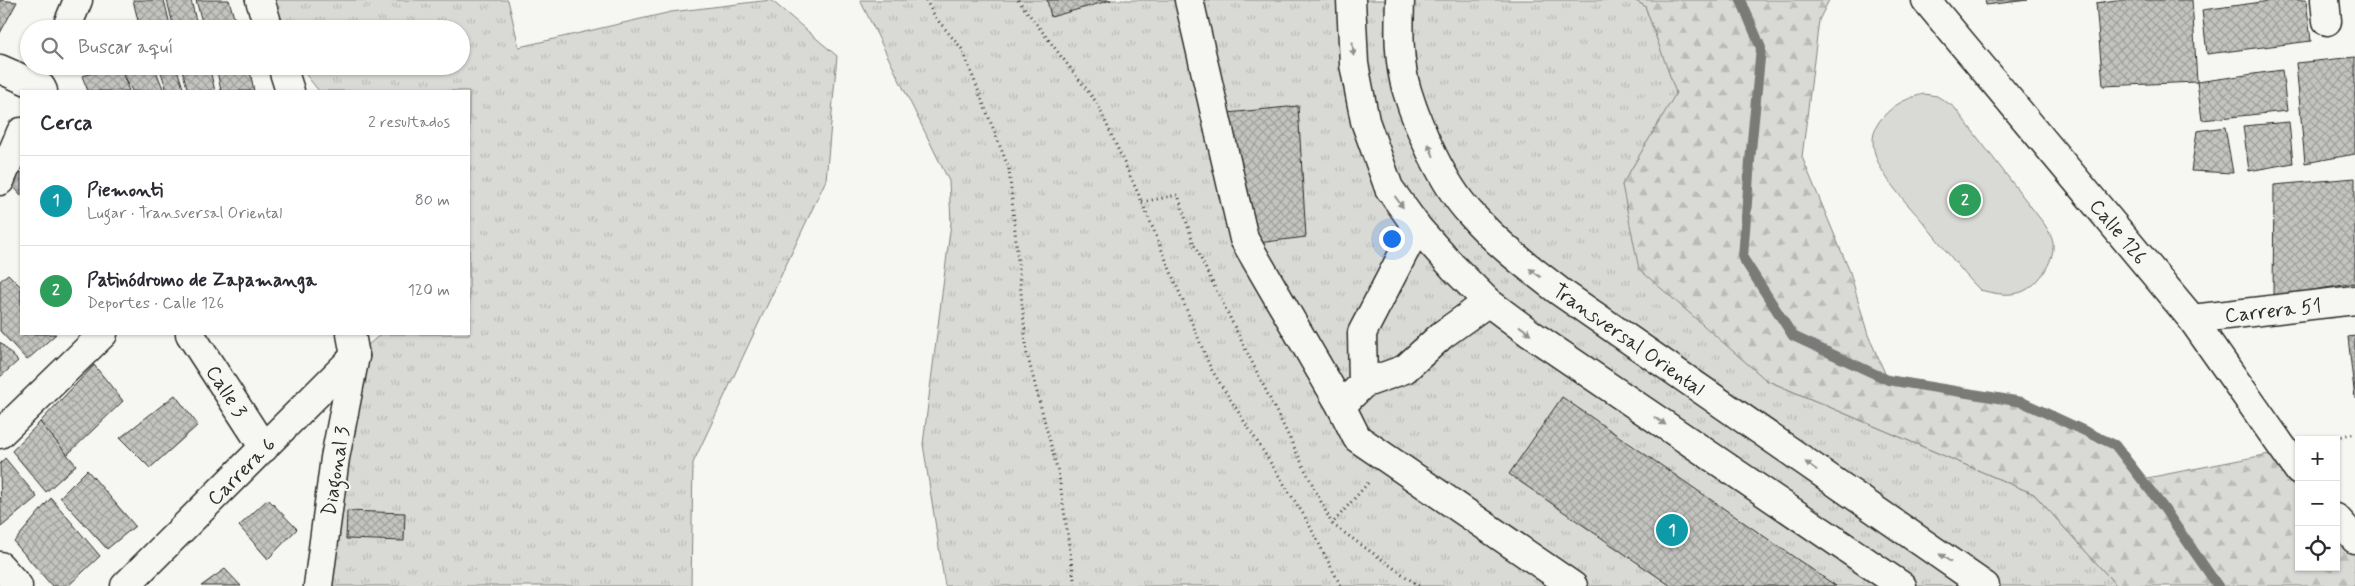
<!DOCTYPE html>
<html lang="es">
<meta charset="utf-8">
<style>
:root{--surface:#fff;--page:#f2f2f3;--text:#2b2b33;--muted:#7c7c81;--line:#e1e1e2;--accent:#2b2b2b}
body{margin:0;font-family:Mynerve,sans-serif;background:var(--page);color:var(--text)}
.controls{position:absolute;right:15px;bottom:15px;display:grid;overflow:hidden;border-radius:0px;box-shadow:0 1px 4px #0004}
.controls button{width:45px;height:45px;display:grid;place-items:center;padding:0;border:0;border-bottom:1px solid var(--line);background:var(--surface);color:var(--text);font:25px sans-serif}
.you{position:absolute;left:1391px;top:238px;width:18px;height:18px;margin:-12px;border:4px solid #fff;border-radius:50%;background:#1a73e8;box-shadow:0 0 0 8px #1a73e833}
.badge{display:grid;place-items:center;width:32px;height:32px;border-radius:50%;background:var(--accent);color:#fff;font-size:16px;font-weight:700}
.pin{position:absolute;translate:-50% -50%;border:2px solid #fff;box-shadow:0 1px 5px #0006}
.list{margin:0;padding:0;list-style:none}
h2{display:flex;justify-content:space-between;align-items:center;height:65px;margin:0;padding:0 20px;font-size:21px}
h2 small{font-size:16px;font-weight:400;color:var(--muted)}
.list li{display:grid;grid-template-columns:32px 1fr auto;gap:15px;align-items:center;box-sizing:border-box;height:90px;padding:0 20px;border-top:1px solid var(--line)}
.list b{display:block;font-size:19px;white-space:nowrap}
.list p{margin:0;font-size:16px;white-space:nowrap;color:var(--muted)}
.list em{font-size:16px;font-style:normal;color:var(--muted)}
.icon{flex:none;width:28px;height:28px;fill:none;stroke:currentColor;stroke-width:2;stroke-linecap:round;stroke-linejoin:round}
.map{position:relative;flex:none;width:2355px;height:586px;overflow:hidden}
.search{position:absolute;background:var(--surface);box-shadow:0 1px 4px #0004;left:20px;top:20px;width:450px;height:55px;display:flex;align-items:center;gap:12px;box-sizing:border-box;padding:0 18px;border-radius:28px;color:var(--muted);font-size:19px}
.panel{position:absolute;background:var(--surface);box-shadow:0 1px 4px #0004;left:20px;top:90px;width:450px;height:245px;border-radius:0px}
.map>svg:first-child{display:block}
</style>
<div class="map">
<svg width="2355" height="586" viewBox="0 0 2355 586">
<defs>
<pattern id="grass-tufts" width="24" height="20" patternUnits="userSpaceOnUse" patternTransform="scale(1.25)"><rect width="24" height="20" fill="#d9d9d5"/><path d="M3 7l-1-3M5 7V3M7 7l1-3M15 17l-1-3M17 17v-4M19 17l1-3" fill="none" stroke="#babab7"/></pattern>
<pattern id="forest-firs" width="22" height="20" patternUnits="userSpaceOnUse" patternTransform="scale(1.25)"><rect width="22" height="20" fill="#d9d9d5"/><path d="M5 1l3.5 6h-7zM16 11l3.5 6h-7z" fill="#babab7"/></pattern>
<pattern id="building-cross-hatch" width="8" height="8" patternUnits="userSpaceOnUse" patternTransform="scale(1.25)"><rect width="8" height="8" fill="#c3c3c0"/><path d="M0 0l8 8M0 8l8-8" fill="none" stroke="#9f9f9c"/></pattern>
</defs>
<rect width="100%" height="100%" fill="#f6f6f2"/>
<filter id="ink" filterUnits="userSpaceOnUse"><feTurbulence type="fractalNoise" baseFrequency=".02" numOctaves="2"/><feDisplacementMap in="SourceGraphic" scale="10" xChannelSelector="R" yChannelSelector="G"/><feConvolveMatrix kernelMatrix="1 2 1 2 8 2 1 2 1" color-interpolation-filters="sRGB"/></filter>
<g filter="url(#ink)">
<g fill="url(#grass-tufts)" stroke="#828280">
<polygon points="244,0 508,0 519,47 671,12 771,0 837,56 826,180 693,463 691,586 318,586 355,356 381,334 469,334 469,91 319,91 299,66 461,66 461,29 268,29"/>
<polygon points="860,0 1634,0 1645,6 1677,93 1622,185 1766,380 2034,494 2117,586 945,586 923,444 951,223 949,181"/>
</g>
<polygon fill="url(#forest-firs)" stroke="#828280" points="1634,0 1829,0 1819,20 1802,157 1850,272 1868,335 1888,380 2022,402 2115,445 2142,479 2275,453 2299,483 2299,567 2336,567 2336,525 2355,544 2355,586 2117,586 2034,494 1766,380 1639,269 1622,185 1676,93 1645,6"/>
<path fill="#d9d9d5" stroke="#828280" d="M1924,94L1937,96L1954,107L2045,225C2048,230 2052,237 2053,243C2055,261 2037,289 2018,293C2004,296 1993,293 1980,290C1959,269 1942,245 1923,222C1902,197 1853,151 1882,118C1894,104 1907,98 1924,94Z"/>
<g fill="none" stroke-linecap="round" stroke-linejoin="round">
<polyline stroke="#7a7a78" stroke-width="10" points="1741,0 1761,48 1750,161 1743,258 1793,336 1888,380 2022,402 2115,445 2163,507 2218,586"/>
</g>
<g fill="url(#building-cross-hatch)" stroke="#2b2b2b">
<polygon points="0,0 17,2 0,33"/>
<polygon points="133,0 164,0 171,29 140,29"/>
<polygon points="167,0 191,0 198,29 174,29"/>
<polygon points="196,0 229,0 236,25 222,29 204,29"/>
<polygon points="1047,0 1111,0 1051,17"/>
<polygon points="1985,0 2028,0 1986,5"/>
<polygon points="2116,0 2192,0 2197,82 2103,86 2096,3"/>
<polygon points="2277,0 2306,0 2311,41 2207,54 2202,10"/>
<polygon points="2355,57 2355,154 2305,163 2296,63"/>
<polygon points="120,66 129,91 88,91 82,76"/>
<polygon points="120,66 154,66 164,91 132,91"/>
<polygon points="159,66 176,66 184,91 167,91"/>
<polygon points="181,66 209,66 215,91 188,91"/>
<polygon points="216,66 249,66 254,91 221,91"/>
<polygon points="2282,70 2287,111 2202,120 2197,82"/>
<polygon points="1298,106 1306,237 1250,244 1227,113"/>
<polygon points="2289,122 2293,163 2249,171 2243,126"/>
<polygon points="2225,127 2233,173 2191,171 2197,131"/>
<polygon points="21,172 21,195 11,184"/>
<polygon points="2355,178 2355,283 2273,297 2274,185"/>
<polygon points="8,274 21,287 21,334 56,334 27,360 0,331 0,281"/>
<polygon points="2355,336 2355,399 2348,337"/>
<polygon points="0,342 18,361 0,377"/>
<polygon points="94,365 123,401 67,455 40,422"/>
<polygon points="175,395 198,425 150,468 120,438"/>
<polygon points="1562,397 1836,586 1671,586 1509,474"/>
<polygon points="40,422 76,465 46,492 12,451"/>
<polygon points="5,458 37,497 1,527 0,464"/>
<polygon points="87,470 135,526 107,549 60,497"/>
<polygon points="51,498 100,556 68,586 52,586 14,542"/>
<polygon points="268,499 297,529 268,559 239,526"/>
<polygon points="347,511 405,513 404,541 346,539"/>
<polygon points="225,569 241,586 201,586"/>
</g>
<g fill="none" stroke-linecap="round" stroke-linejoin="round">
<defs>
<g id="street">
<polyline points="260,0 269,29"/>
<polyline points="1189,0 1244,239 1341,406 1363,384 1405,369 1442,335 1488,302"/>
<polyline points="2325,0 2327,21"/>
<polyline points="66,29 78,0"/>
<polyline points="282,66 290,91"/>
<polyline points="0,69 41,87 43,91"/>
<polyline points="0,181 21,132"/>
<polyline points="2192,319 2355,300"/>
<polyline points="190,334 264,448"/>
<polyline points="1363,384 1362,333 1417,227"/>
<polyline points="1341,406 1357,438 1573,586"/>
<polyline points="0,434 103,334"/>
<polyline points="0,566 18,586"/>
<polyline points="125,586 355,356"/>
<polyline points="318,586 335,458 355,356 351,334"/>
</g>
<g id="secondary">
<polyline points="1351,0 1354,64 1365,121 1389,188 1417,227 1453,267 1488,302 1531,334 1902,586"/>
<path d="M1400,0C1399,30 1398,62 1407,91C1419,130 1443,184 1470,213C1496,243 1528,267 1559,291L1985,586"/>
<polyline points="1926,0 2192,319 2299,471"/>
<polyline points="2336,518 2355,539"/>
</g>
</defs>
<use href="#street" stroke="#2b2b2b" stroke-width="31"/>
<use href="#secondary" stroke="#2b2b2b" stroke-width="31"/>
<g stroke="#2b2b2b" stroke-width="3" stroke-dasharray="1 4" stroke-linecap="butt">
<polyline points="926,0 935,17 962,49 1009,169 1027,354 1059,476 1075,586"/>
<polyline points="1018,0 1097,103 1142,202 1211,369 1305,517 1341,586"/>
<polyline points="1142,202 1178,195 1194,245 1332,524"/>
<polyline points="2327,440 2355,433"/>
<polyline points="1368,483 1332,524 1419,586"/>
</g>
<use href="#street" stroke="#f6f6f2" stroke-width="28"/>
<use href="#secondary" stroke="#f6f6f2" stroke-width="28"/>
</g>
<defs><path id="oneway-solid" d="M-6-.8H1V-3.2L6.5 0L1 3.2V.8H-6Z" transform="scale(1.25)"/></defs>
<g fill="#90908e">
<use href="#oneway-solid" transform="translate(1353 49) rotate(86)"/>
<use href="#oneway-solid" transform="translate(1431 150) rotate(-112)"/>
<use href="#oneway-solid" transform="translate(1399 202) rotate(54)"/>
<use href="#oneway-solid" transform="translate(1535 273) rotate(-143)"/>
<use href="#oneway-solid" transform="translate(1525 330) rotate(36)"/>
<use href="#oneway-solid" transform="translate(1660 421) rotate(34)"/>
<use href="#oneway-solid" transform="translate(1811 466) rotate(-145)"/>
<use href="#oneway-solid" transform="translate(1945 558) rotate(-145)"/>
</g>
</g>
<g text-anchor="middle" stroke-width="4" stroke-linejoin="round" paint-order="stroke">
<g font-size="20" fill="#2b2b2b" stroke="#f6f6f2">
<text transform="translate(2119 231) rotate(50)" y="7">Calle 126</text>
<text transform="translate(2273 310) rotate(-6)" y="7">Carrera 51</text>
<text transform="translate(1629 339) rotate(35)" y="7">Transversal Oriental</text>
<text transform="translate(227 391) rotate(57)" y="7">Calle 3</text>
<text transform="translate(241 471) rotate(-45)" y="7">Carrera 6</text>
<text transform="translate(335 471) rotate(-81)" y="7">Diagonal 3</text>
</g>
</g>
</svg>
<div class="controls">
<button>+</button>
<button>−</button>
<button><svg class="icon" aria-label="locate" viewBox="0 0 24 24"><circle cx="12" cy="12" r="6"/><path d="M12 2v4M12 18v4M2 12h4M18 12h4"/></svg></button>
</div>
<div class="you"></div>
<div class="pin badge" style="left:1672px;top:530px;background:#0f9aa8">1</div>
<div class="pin badge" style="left:1965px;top:200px;background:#2e9e5b">2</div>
<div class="search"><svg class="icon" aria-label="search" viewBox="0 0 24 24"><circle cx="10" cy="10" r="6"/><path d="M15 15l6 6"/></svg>Buscar aquí</div>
<section class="panel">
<h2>Cerca<small>2 resultados</small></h2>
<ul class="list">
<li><span class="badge" style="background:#0f9aa8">1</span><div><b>Piemonti</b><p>Lugar · Transversal Oriental</p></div><em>80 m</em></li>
<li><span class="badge" style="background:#2e9e5b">2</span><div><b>Patinódromo de Zapamanga</b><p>Deportes · Calle 126</p></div><em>120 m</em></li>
</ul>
</section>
</div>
